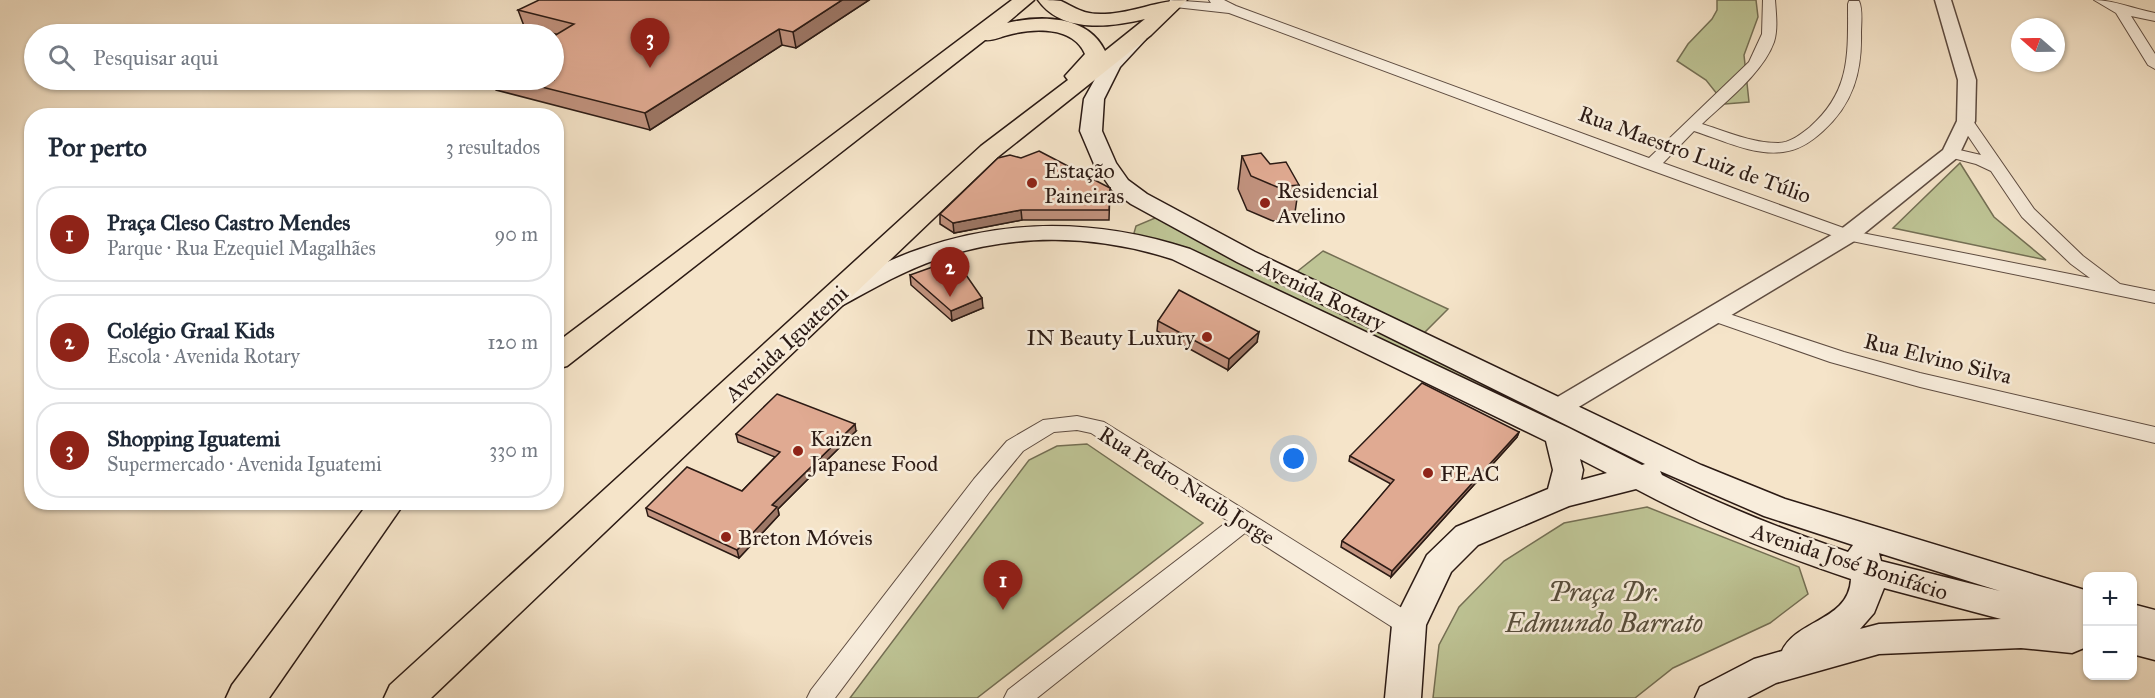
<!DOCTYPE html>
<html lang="pt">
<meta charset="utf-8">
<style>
:root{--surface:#fff;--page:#f6f6f7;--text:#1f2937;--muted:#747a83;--line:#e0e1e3;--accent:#8f2418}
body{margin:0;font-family:"IM FELL Great Primer",serif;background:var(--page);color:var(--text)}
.controls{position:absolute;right:18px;bottom:18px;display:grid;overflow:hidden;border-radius:12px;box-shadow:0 2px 4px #0004}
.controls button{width:54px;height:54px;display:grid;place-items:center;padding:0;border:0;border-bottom:2px solid var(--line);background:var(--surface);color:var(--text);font:30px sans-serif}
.compass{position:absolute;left:2011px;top:18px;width:54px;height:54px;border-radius:50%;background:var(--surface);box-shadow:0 2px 4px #0004;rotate:290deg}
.you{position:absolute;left:1294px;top:459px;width:21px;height:21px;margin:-15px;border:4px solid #fff;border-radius:50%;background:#1a73e8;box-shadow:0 0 0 9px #1a73e833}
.badge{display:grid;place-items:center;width:39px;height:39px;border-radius:50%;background:var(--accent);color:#fff;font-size:20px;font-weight:700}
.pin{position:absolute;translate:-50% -50px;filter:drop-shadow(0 2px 3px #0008)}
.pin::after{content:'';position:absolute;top:32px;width:21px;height:18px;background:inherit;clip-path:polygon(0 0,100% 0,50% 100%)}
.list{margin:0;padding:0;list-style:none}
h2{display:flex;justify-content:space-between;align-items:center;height:78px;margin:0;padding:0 24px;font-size:26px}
h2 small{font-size:20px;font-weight:400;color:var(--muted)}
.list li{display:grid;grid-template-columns:39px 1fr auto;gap:18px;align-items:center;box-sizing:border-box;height:96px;margin:0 12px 12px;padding:0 12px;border:2px solid var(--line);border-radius:24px}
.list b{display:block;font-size:22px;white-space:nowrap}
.list p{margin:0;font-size:20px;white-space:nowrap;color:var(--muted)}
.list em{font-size:20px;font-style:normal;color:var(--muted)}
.icon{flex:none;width:33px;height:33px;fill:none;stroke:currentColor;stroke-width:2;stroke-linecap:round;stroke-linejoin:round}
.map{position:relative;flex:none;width:2155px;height:698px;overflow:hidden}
.search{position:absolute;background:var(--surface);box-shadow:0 2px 4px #0004;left:24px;top:24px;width:540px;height:66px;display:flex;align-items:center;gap:15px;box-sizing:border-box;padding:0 21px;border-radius:33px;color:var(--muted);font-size:22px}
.panel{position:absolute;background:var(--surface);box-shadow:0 2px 4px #0004;left:24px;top:108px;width:540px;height:402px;border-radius:24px}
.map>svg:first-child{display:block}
</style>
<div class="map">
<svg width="2155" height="698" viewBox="0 0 2155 698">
<rect width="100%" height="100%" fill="#f5e4c9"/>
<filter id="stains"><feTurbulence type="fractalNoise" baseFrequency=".00333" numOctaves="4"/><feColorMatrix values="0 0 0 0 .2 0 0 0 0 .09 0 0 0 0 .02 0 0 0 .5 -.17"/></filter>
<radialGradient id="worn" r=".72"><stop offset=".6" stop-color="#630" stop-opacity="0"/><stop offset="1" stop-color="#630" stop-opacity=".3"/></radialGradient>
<g fill="#bec495" stroke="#746f54" stroke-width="1.5">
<polygon points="1717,0 1756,0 1758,17 1744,55 1749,102 1725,104 1706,80 1677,61 1688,44 1712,19 1717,10"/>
<polygon points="1960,163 1994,217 2046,260 1893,228"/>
<polygon points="1155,218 1167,220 1652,460 1628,467 1138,237 1134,233 1136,226"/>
<polygon points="1323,251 1448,309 1422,335 1294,274"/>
<polygon points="1087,444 1203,523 977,698 850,698 1029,460 1057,446"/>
<polygon points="1647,507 1799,567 1808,594 1770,623 1673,668 1635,698 1433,698 1439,645 1459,607 1504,561 1564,523"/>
</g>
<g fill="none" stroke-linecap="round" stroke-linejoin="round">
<defs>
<g id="minor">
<path d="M1170,0L1211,3L1209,0H1224L1236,6L1649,158L1749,62L1762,34L1763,0H1775C1776,14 1778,29 1774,42C1763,73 1725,102 1702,124C1727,132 1752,143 1778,143C1790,143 1801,134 1810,127C1851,91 1848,54 1848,4L1849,1H1859C1863,10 1861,23 1861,33C1862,72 1853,104 1823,131C1811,142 1799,150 1783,152C1754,156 1722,140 1694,131L1663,163L1852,231L2090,278L2071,264L2022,217L1991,171L1976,164L1945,156L1943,153L1945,150L1951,148L1981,155L1958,121L1966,116L1971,118L2034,209L2083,256L2120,284L2155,291V303L1842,239L1645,168L1229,13L1175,7L1169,3Z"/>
<path d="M2094,0C2114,0 2134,9 2155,13V21L2131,16L2155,54V69L2148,65L2116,13Z"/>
<polygon points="1714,309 1844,352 1920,373 2155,427 2155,443 1920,387 1830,362 1707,319 1705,315 1707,311"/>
<polygon points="1077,416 1104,422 1418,618 1421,625 1418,632 1409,635 1400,632 1245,533 1037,698 1004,698 1008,690 1228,521 1091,433 1077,430 1054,432 1023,451 990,491 835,698 807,698 811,690 974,479 1007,441 1043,420"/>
</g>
<polygon id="tertiary" points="1935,0 1951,0 1976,80 1975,121 1958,157 1856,240 1567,414 1558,417 1549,414 1545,408 1549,402 1840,230 1943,150 1957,121 1958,80"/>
<g id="secondary">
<path d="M1137,33L1144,35L1146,39L1120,67L1104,99L1102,131L1116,163L1128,180L1147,194L1255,252L1701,465L1785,499L2088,591V642L2084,648L2072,653L2021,648L1879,654L1776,683L1747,698H1695L1700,687L1754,659L1782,651C1797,619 1849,621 1851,579C1776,554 1705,526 1636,489L1569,506L1478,545L1451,572L1426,625L1421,698H1385L1392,625L1427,555L1456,527L1548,489L1553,470L1546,441L1172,259C1097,235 1014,232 938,259C905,270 874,288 843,305L834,307L825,305L821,299L825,293C856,277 887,260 920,249C1011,217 1100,220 1190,249L1569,428L1642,465L1645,464L1237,262L1131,204L1112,190L1094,164L1080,131L1084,99L1105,61L1130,35ZM1580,459L1607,473L1581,480L1583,470ZM1660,471L1764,516L1853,545L1848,552C1784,530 1722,506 1662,475ZM1879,553L2000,591L1881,561ZM1884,588L2001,619L1879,624L1860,629L1874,613Z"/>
<polygon points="2132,604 2155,610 2155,660 2132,654"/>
</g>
<g id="primary">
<path d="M1012,0H1034L1007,23C1041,15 1088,15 1105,51L1145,19C1111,27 1062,34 1038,0C1045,0 1055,0 1061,1C1078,9 1084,15 1105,14C1133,13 1158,0 1187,0L1151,35L999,156L431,698H384L390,685L981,146L1068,80L1065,76L1085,54C1073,26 1033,28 1008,35C1000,37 993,41 985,40L567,366L556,369V343Z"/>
<polygon points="369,502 405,502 269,698 226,698 232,685"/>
</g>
</defs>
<use href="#minor" stroke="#5e4c41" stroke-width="2"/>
<use href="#tertiary" stroke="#5e4c41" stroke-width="3"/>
<use href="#secondary" stroke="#2b1a14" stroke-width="3"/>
<use href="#primary" stroke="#2b1a14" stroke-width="3"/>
<use href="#minor" fill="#f8eddc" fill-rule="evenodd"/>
<use href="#tertiary" fill="#f8eddc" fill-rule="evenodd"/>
<use href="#secondary" fill="#f8eddc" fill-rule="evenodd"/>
<use href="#primary" fill="#f5e4c9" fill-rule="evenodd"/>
</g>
<g fill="#c1927e" stroke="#2b1a14" stroke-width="1.5">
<polygon points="869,0 796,48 782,45 650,130 496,90 492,80 554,80 556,34 524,26 518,10"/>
<polygon points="1242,156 1270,164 1299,185 1294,219 1273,221 1247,210 1238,189"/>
<polygon points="1110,188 1109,220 1022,220 954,233 940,224 940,214"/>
<polygon points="910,275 983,308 952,321 911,285"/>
<polygon points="1158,321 1257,342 1228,370 1157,331"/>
<polygon points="856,431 778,509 779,515 739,558 648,516 646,508 742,491 775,457 738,442 736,434"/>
<polygon points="1519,432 1517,437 1391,577 1341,547 1342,541 1391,484 1349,461 1350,456"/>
</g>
<g fill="#9d7766" stroke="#2b1a14" stroke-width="1.5">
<polygon points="842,0 869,0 796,48 793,32"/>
<polygon points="779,29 782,45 650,130 645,113"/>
<polygon points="1021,210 1022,220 954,233 953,223"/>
<polygon points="982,298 983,308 952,321 951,311"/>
<polygon points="1259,332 1257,342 1228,370 1229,359"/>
<polygon points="855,424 856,431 778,509 779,515 739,558 737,550 772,505"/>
<polygon points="1519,432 1517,437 1391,577 1392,571"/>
</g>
<g fill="#e0aa92" stroke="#2b1a14" stroke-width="1.5">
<polygon points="539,0 842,0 793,32 779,29 645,113 514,80 554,80 554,36 574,24 518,10"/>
<polygon points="1039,151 1110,188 1109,210 1021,210 953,223 940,214 998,158 1010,155 1021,158"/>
<polygon points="1261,153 1270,164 1286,162 1299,185 1277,187 1251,176 1242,156"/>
<polygon points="955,259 982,298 951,311 910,275"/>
<polygon points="1179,290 1259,332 1229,359 1158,321"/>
<polygon points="1422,383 1519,432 1392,571 1342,541 1394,480 1350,456"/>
<polygon points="777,394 855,424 772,505 777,507 737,550 646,508 687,467 742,491 780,452 736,434"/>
</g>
<g fill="#8f2418" stroke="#f8eddc" stroke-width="2">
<circle cx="1032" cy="183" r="6"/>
<circle cx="1265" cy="203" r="6"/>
<circle cx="1207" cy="337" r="6"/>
<circle cx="798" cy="451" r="6"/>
<circle cx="1428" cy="473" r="6"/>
<circle cx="726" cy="537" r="6"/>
</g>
<g text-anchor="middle" stroke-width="5" stroke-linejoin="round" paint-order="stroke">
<g font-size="22" fill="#2b1a14" stroke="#f8eddc">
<text transform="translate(1695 154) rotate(20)" y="8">Rua Maestro Luiz de Túlio</text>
<text transform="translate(1322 294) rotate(26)" y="8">Avenida Rotary</text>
<text transform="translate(786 343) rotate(-43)" y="8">Avenida Iguatemi</text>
<text transform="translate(1938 358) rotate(14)" y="8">Rua Elvino Silva</text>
<text transform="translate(1187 485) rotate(32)" y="8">Rua Pedro Nacib Jorge</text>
<text transform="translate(1850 561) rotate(18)" y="8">Avenida José Bonifácio</text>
</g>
<g font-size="22" fill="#2b1a14" stroke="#f8eddc" text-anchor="start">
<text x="1044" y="178">Estação<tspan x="1044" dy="25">Paineiras</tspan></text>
<text x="1277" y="198">Residencial<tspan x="1277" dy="25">Avelino</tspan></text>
<text x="1195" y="345" text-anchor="end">IN Beauty Luxury</text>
<text x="810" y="446">Kaizen<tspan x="810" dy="25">Japanese Food</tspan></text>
<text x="1440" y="481">FEAC</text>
<text x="738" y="545">Breton Móveis</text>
</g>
<g font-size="27" font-style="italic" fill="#574d3b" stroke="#f8eddc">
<text x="1604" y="601">Praça Dr.<tspan x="1604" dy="31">Edmundo Barrato</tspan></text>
</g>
</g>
<rect width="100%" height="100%" filter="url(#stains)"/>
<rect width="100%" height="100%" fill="url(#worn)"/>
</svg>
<div class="controls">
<button>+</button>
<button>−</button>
</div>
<svg class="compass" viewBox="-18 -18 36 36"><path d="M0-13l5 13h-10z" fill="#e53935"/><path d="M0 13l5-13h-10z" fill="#747a83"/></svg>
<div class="you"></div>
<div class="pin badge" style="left:1003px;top:610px">1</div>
<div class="pin badge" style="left:950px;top:297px">2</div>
<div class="pin badge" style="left:650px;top:68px">3</div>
<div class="search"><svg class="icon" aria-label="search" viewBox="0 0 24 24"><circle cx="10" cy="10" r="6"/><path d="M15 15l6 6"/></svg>Pesquisar aqui</div>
<section class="panel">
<h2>Por perto<small>3 resultados</small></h2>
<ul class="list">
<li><span class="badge">1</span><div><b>Praça Cleso Castro Mendes</b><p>Parque · Rua Ezequiel Magalhães</p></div><em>90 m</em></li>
<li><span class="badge">2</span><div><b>Colégio Graal Kids</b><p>Escola · Avenida Rotary</p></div><em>120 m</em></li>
<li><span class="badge">3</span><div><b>Shopping Iguatemi</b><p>Supermercado · Avenida Iguatemi</p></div><em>330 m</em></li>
</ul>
</section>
</div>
